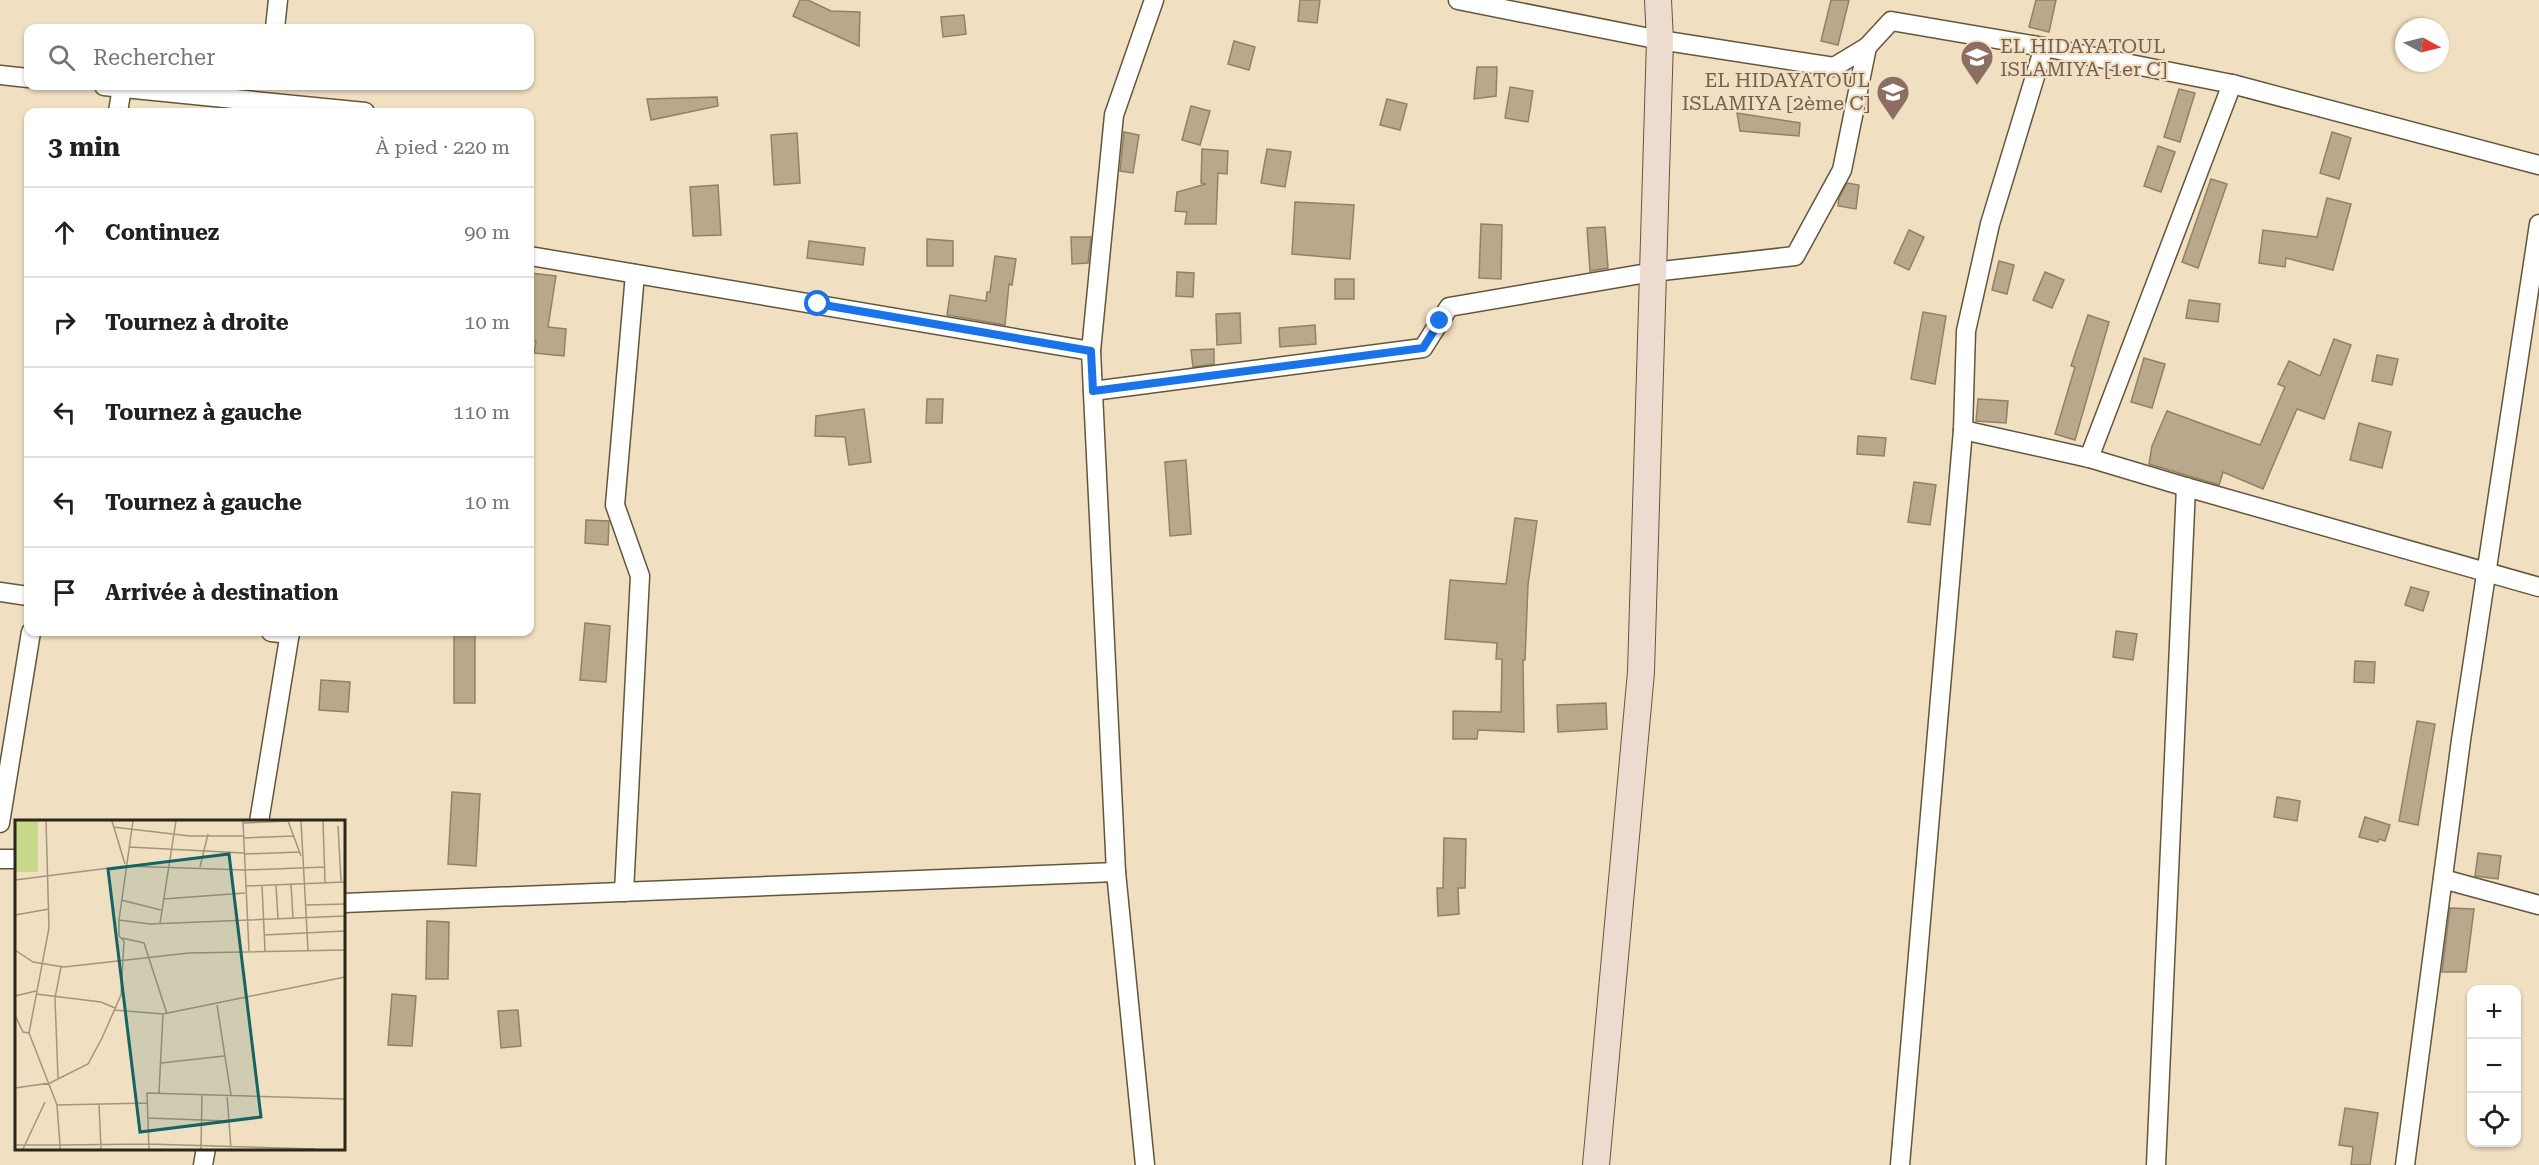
<!DOCTYPE html>
<html lang="fr">
<meta charset="utf-8">
<style>
:root{--surface:#fff;--page:#f6f6f6;--text:#202124;--muted:#757577;--line:#e0e0e0}
body{margin:0;font-family:"Roboto Serif",serif;background:var(--page);color:var(--text)}
.controls{position:absolute;right:18px;bottom:18px;display:grid;overflow:hidden;border-radius:12px;box-shadow:0 2px 4px #0004}
.controls button{width:54px;height:54px;display:grid;place-items:center;padding:0;border:0;border-bottom:2px solid var(--line);background:var(--surface);color:var(--text);font:30px sans-serif}
.compass{position:absolute;left:2395px;top:18px;width:54px;height:54px;border-radius:50%;background:var(--surface);box-shadow:0 2px 4px #0004;rotate:97deg}
.stop{position:absolute;width:18px;height:18px;margin:-14px;border:4px solid #1a73e8;border-radius:50%;background:#fff}
.stop.end{background:#1a73e8;border-color:#fff;box-shadow:0 2px 6px #0008}
.list{margin:0;padding:0;list-style:none}
h2{display:flex;justify-content:space-between;align-items:center;height:78px;margin:0;padding:0 24px;font-size:26px}
h2 small{font-size:20px;font-weight:400;color:var(--muted)}
.list li{display:grid;grid-template-columns:39px 1fr auto;gap:18px;align-items:center;box-sizing:border-box;height:90px;padding:0 24px;border-top:2px solid var(--line)}
.list b{display:block;font-size:22px;white-space:nowrap}
.list em{font-size:20px;font-style:normal;color:var(--muted)}
.icon{flex:none;width:33px;height:33px;fill:none;stroke:currentColor;stroke-width:2;stroke-linecap:round;stroke-linejoin:round}
.map{position:relative;flex:none;width:2539px;height:1165px;overflow:hidden}
.search{position:absolute;background:var(--surface);box-shadow:0 2px 4px #0004;left:24px;top:24px;width:510px;height:66px;display:flex;align-items:center;gap:15px;box-sizing:border-box;padding:0 21px;border-radius:12px;color:var(--muted);font-size:22px}
.panel{position:absolute;background:var(--surface);box-shadow:0 2px 4px #0004;left:24px;top:108px;width:510px;height:528px;border-radius:12px}
.map>svg:first-child{display:block}
</style>
<div class="map">
<svg width="2539" height="1165" viewBox="0 0 2539 1165">
<rect width="100%" height="100%" fill="#f0dfc0"/>
<g fill="#b9a88b" stroke="#928265" stroke-width="1.5">
<polygon points="800,0 808,0 831,11 860,12 859,46 793,16"/>
<polygon points="1300,0 1320,0 1317,23 1298,21"/>
<polygon points="1831,0 1849,0 1838,45 1821,41"/>
<polygon points="2036,0 2056,0 2049,32 2029,27"/>
<polygon points="964,15 966,34 943,37 941,17"/>
<polygon points="1234,41 1255,47 1249,70 1228,64"/>
<polygon points="1477,67 1497,67 1496,96 1474,99"/>
<polygon points="1510,87 1533,91 1528,122 1505,118"/>
<polygon points="2179,89 2195,93 2180,142 2164,137"/>
<polygon points="717,97 718,106 651,120 647,99"/>
<polygon points="1387,99 1407,104 1400,130 1380,125"/>
<polygon points="1191,106 1210,111 1200,145 1182,140"/>
<polygon points="1737,113 1800,123 1799,136 1740,131"/>
<polygon points="1124,132 1139,135 1133,173 1120,171"/>
<polygon points="2332,132 2351,138 2339,179 2320,173"/>
<polygon points="797,133 800,183 774,185 771,135"/>
<polygon points="2158,146 2175,152 2161,192 2144,186"/>
<polygon points="1202,149 1228,151 1227,174 1218,173 1216,224 1185,224 1187,212 1175,211 1177,192 1206,184 1201,183"/>
<polygon points="1267,149 1291,152 1285,187 1261,183"/>
<polygon points="2211,179 2227,184 2198,268 2182,262"/>
<polygon points="1847,183 1859,185 1856,209 1838,206 1839,198"/>
<polygon points="718,185 721,235 693,236 690,187"/>
<polygon points="2327,198 2351,204 2333,270 2286,258 2285,267 2259,263 2263,230 2317,237"/>
<polygon points="1295,202 1354,205 1350,259 1292,254"/>
<polygon points="1481,224 1502,225 1501,279 1479,278"/>
<polygon points="1605,227 1608,268 1590,271 1587,228"/>
<polygon points="1909,230 1924,237 1909,270 1894,263"/>
<polygon points="1071,237 1091,237 1088,263 1072,264"/>
<polygon points="927,239 953,241 953,266 927,266"/>
<polygon points="809,241 865,248 863,265 807,258"/>
<polygon points="995,256 1016,259 1012,285 1009,284 1005,325 947,315 950,295 986,301 987,292 990,292"/>
<polygon points="1999,261 2014,265 2007,294 1992,290"/>
<polygon points="1177,272 1194,273 1193,297 1176,296"/>
<polygon points="2045,272 2064,280 2052,308 2033,300"/>
<polygon points="530,273 556,276 548,327 566,329 564,356 534,353 536,341 530,340"/>
<rect x="1335" y="279" width="19" height="20"/>
<polygon points="2189,300 2220,304 2218,322 2186,318"/>
<polygon points="1923,312 1946,316 1935,384 1911,379"/>
<polygon points="1240,313 1241,343 1217,345 1216,314"/>
<polygon points="2088,315 2109,322 2075,440 2055,434 2075,367 2071,366"/>
<polygon points="1315,325 1316,344 1280,347 1279,328"/>
<polygon points="2334,339 2351,345 2324,419 2297,409 2263,489 2223,472 2219,485 2149,464 2152,446 2167,411 2260,445 2285,387 2278,384 2289,361 2320,376"/>
<polygon points="1214,349 1214,364 1193,367 1191,350"/>
<polygon points="2377,355 2398,359 2392,385 2372,381"/>
<polygon points="2144,358 2165,364 2152,408 2131,402"/>
<polygon points="927,399 943,399 942,423 926,423"/>
<polygon points="1978,399 2008,401 2006,423 1976,421"/>
<polygon points="864,409 871,462 849,465 845,437 815,436 816,416"/>
<polygon points="2359,423 2391,432 2382,468 2350,460"/>
<polygon points="1858,436 1886,438 1884,456 1857,454"/>
<polygon points="1186,460 1191,534 1170,536 1165,462"/>
<polygon points="1914,482 1936,485 1930,525 1908,522"/>
<polygon points="1515,518 1537,521 1528,585 1525,660 1523,660 1524,732 1478,730 1477,739 1453,739 1453,711 1501,712 1502,659 1496,659 1497,643 1445,639 1450,580 1506,584"/>
<polygon points="586,520 609,521 608,545 585,543"/>
<polygon points="2411,587 2429,592 2423,611 2405,605"/>
<polygon points="585,623 610,626 606,682 580,680"/>
<polygon points="2116,631 2137,634 2133,660 2113,657"/>
<rect x="454" y="632" width="21" height="71"/>
<polygon points="2355,661 2375,662 2374,683 2354,682"/>
<polygon points="321,680 350,682 348,712 319,710"/>
<polygon points="1606,703 1607,729 1558,732 1557,705"/>
<polygon points="2417,721 2435,724 2418,825 2399,821"/>
<polygon points="452,792 480,794 476,866 448,864"/>
<polygon points="2277,797 2300,801 2297,821 2274,817"/>
<polygon points="2365,817 2390,825 2385,841 2379,839 2378,842 2359,837"/>
<polygon points="1444,838 1466,839 1465,888 1458,888 1459,914 1438,916 1437,888 1443,888"/>
<polygon points="2478,853 2501,856 2498,879 2475,876"/>
<polygon points="2450,908 2474,909 2466,972 2442,972"/>
<polygon points="427,921 449,922 448,979 426,979"/>
<polygon points="392,994 416,996 412,1046 388,1045"/>
<polygon points="518,1010 521,1046 501,1048 498,1011"/>
<polygon points="2345,1108 2378,1113 2370,1165 2351,1165 2353,1147 2339,1145"/>
</g>
<g fill="none" stroke-linecap="round" stroke-linejoin="round">
<defs>
<g id="street">
<polyline points="1458,0 1660,40 1834,67 1867,47 1891,21 2044,47 2232,84 2539,165"/>
<polyline points="275,28 278,0"/>
<polyline points="0,75 28,78"/>
<polyline points="104,86 365,112"/>
<polyline points="118,112 122,87"/>
<polyline points="530,256 1091,351"/>
<polyline points="1093,391 1423,348 1449,307 1653,272 1795,256 1842,170 1867,47"/>
<polyline points="1963,430 2089,458 2186,487 2539,587"/>
<polyline points="2089,458 2232,84"/>
<polyline points="0,592 28,596"/>
<polyline points="271,632 290,634"/>
<polyline points="259,822 290,632"/>
<polyline points="0,823 31,632"/>
<polyline points="0,859 16,859"/>
<polyline points="2443,879 2539,905"/>
<polyline points="624,892 640,576 615,505 635,274"/>
<polyline points="344,903 1116,872"/>
<polyline points="203,1165 206,1148"/>
<polyline points="1145,1165 1116,872 1091,351 1114,115 1154,0"/>
<polyline points="1900,1165 1963,430 1966,331 1990,224 2044,47"/>
<polyline points="2156,1165 2186,487"/>
<polyline points="2405,1165 2461,740 2539,224"/>
</g>
<polyline id="secondary" points="1596,1165 1641,672 1660,40 1658,0"/>
</defs>
<use href="#street" stroke="#65563b" stroke-width="21"/>
<use href="#secondary" stroke="#65563b" stroke-width="28"/>
<use href="#street" stroke="#fff" stroke-width="18"/>
<use href="#secondary" stroke="#eddbcf" stroke-width="26"/>
</g>
<g fill="none" stroke-linecap="round" stroke-linejoin="round">
<polyline stroke="#1a73e8" stroke-width="8" points="818,304 1091,351 1093,391 1423,348 1440,321"/>
</g>
<defs>
<symbol id="school-pin" viewBox="-11 -11 22 30"><path d="M0 17L-7.5 6A9.5 9.5 0 1 1 7.5 6Z" fill="#8d6e63" stroke="#f0dfc0"/><path d="M0-5L7-2L0 1L-7-2ZM-4 1L0 2.5L4 1V4Q0 6-4 4Z" fill="#fff"/></symbol>
</defs>
<g fill-rule="evenodd">
<use href="#school-pin" x="1958" y="38" width="38" height="52"/>
<use href="#school-pin" x="1874" y="73" width="38" height="52"/>
</g>
<g text-anchor="middle" stroke-width="4.5" stroke-linejoin="round" paint-order="stroke">
<g font-size="20" fill="#785e54" stroke="#f0dfc0" text-anchor="start">
<text x="2000" y="53">EL HIDAYATOUL<tspan x="2000" dy="23">ISLAMIYA [1er C]</tspan></text>
<text x="1870" y="87" text-anchor="end">EL HIDAYATOUL<tspan x="1870" dy="23">ISLAMIYA [2ème C]</tspan></text>
</g>
</g>
<g transform="translate(15 820)">
<rect width="330" height="330" fill="#f0dfc0"/>
<path d="M0,1H23V52H0Z" fill="#c7d98b"/>
<path fill="none" stroke="#a2957e" stroke-width="1.5" d="M97,1L110,44M228,1L234,131M286,1L293,130M308,1L310,62M228,3L273,1L286,36M323,6L326,61M98,7L175,16H228M228,18L279,16M114,27L229,33M229,34L284,32M185,47L193,14M0,60L110,46L229,50L310,47M276,64L278,98M247,65L250,131M261,65L263,99M230,66L330,62M148,79L230,73M106,80L146,90M291,85L330,84M0,95L34,89M104,100L135,104L330,96M145,103L161,1M249,115L330,111M107,118L129,123L152,194M0,130L18,142L49,147L174,133L330,130M21,174L86,182L100,188M0,176L21,171M202,185L216,275M99,190L148,194L330,157M0,195L8,212L14,213M146,243L209,236M43,258L40,178L46,147M0,268L35,263L73,244L87,218L106,175L109,121L104,116V100L118,1M144,273L148,194M212,275L216,329M84,284L86,329M42,285L133,283M133,298L214,301M0,325H45L42,285L14,213L34,108L31,1M8,329L30,282M45,329V325L134,324L300,329M134,329L132,273L330,279M186,329L187,274"/>
<path fill="#156463" fill-opacity="0.15" stroke="#156463" stroke-width="3" d="M214,34L246,297L125,312L93,49Z"/>
<rect width="330" height="330" fill="none" stroke="#2d271b" stroke-width="3"/>
</g>
</svg>
<div class="controls">
<button>+</button>
<button>−</button>
<button><svg class="icon" aria-label="locate" viewBox="0 0 24 24"><circle cx="12" cy="12" r="6"/><path d="M12 2v4M12 18v4M2 12h4M18 12h4"/></svg></button>
</div>
<svg class="compass" viewBox="-18 -18 36 36"><path d="M0-13l5 13h-10z" fill="#e53935"/><path d="M0 13l5-13h-10z" fill="#757577"/></svg>
<div class="stop" style="left:818px;top:304px"></div>
<div class="stop end" style="left:1440px;top:321px"></div>
<div class="search"><svg class="icon" aria-label="search" viewBox="0 0 24 24"><circle cx="10" cy="10" r="6"/><path d="M15 15l6 6"/></svg>Rechercher</div>
<section class="panel">
<h2>3 min<small>À pied · 220 m</small></h2>
<ul class="list">
<li><svg class="icon" aria-label="ahead" viewBox="0 0 24 24"><path d="M12 20V5M6 11l6-6 6 6"/></svg><div><b>Continuez</b></div><em>90 m</em></li>
<li><svg class="icon" aria-label="right" viewBox="0 0 24 24"><path d="M7 20v-9h11M14 6l5 5-5 5"/></svg><div><b>Tournez à droite</b></div><em>10 m</em></li>
<li><svg class="icon" aria-label="left" viewBox="0 0 24 24"><path d="M17 20v-9H6M10 6l-5 5 5 5"/></svg><div><b>Tournez à gauche</b></div><em>110 m</em></li>
<li><svg class="icon" aria-label="left" viewBox="0 0 24 24"><path d="M17 20v-9H6M10 6l-5 5 5 5"/></svg><div><b>Tournez à gauche</b></div><em>10 m</em></li>
<li><svg class="icon" aria-label="arrive" viewBox="0 0 24 24"><path d="M6 21V4h12l-3 4 3 4H6"/></svg><div><b>Arrivée à destination</b></div></li>
</ul>
</section>
</div>
